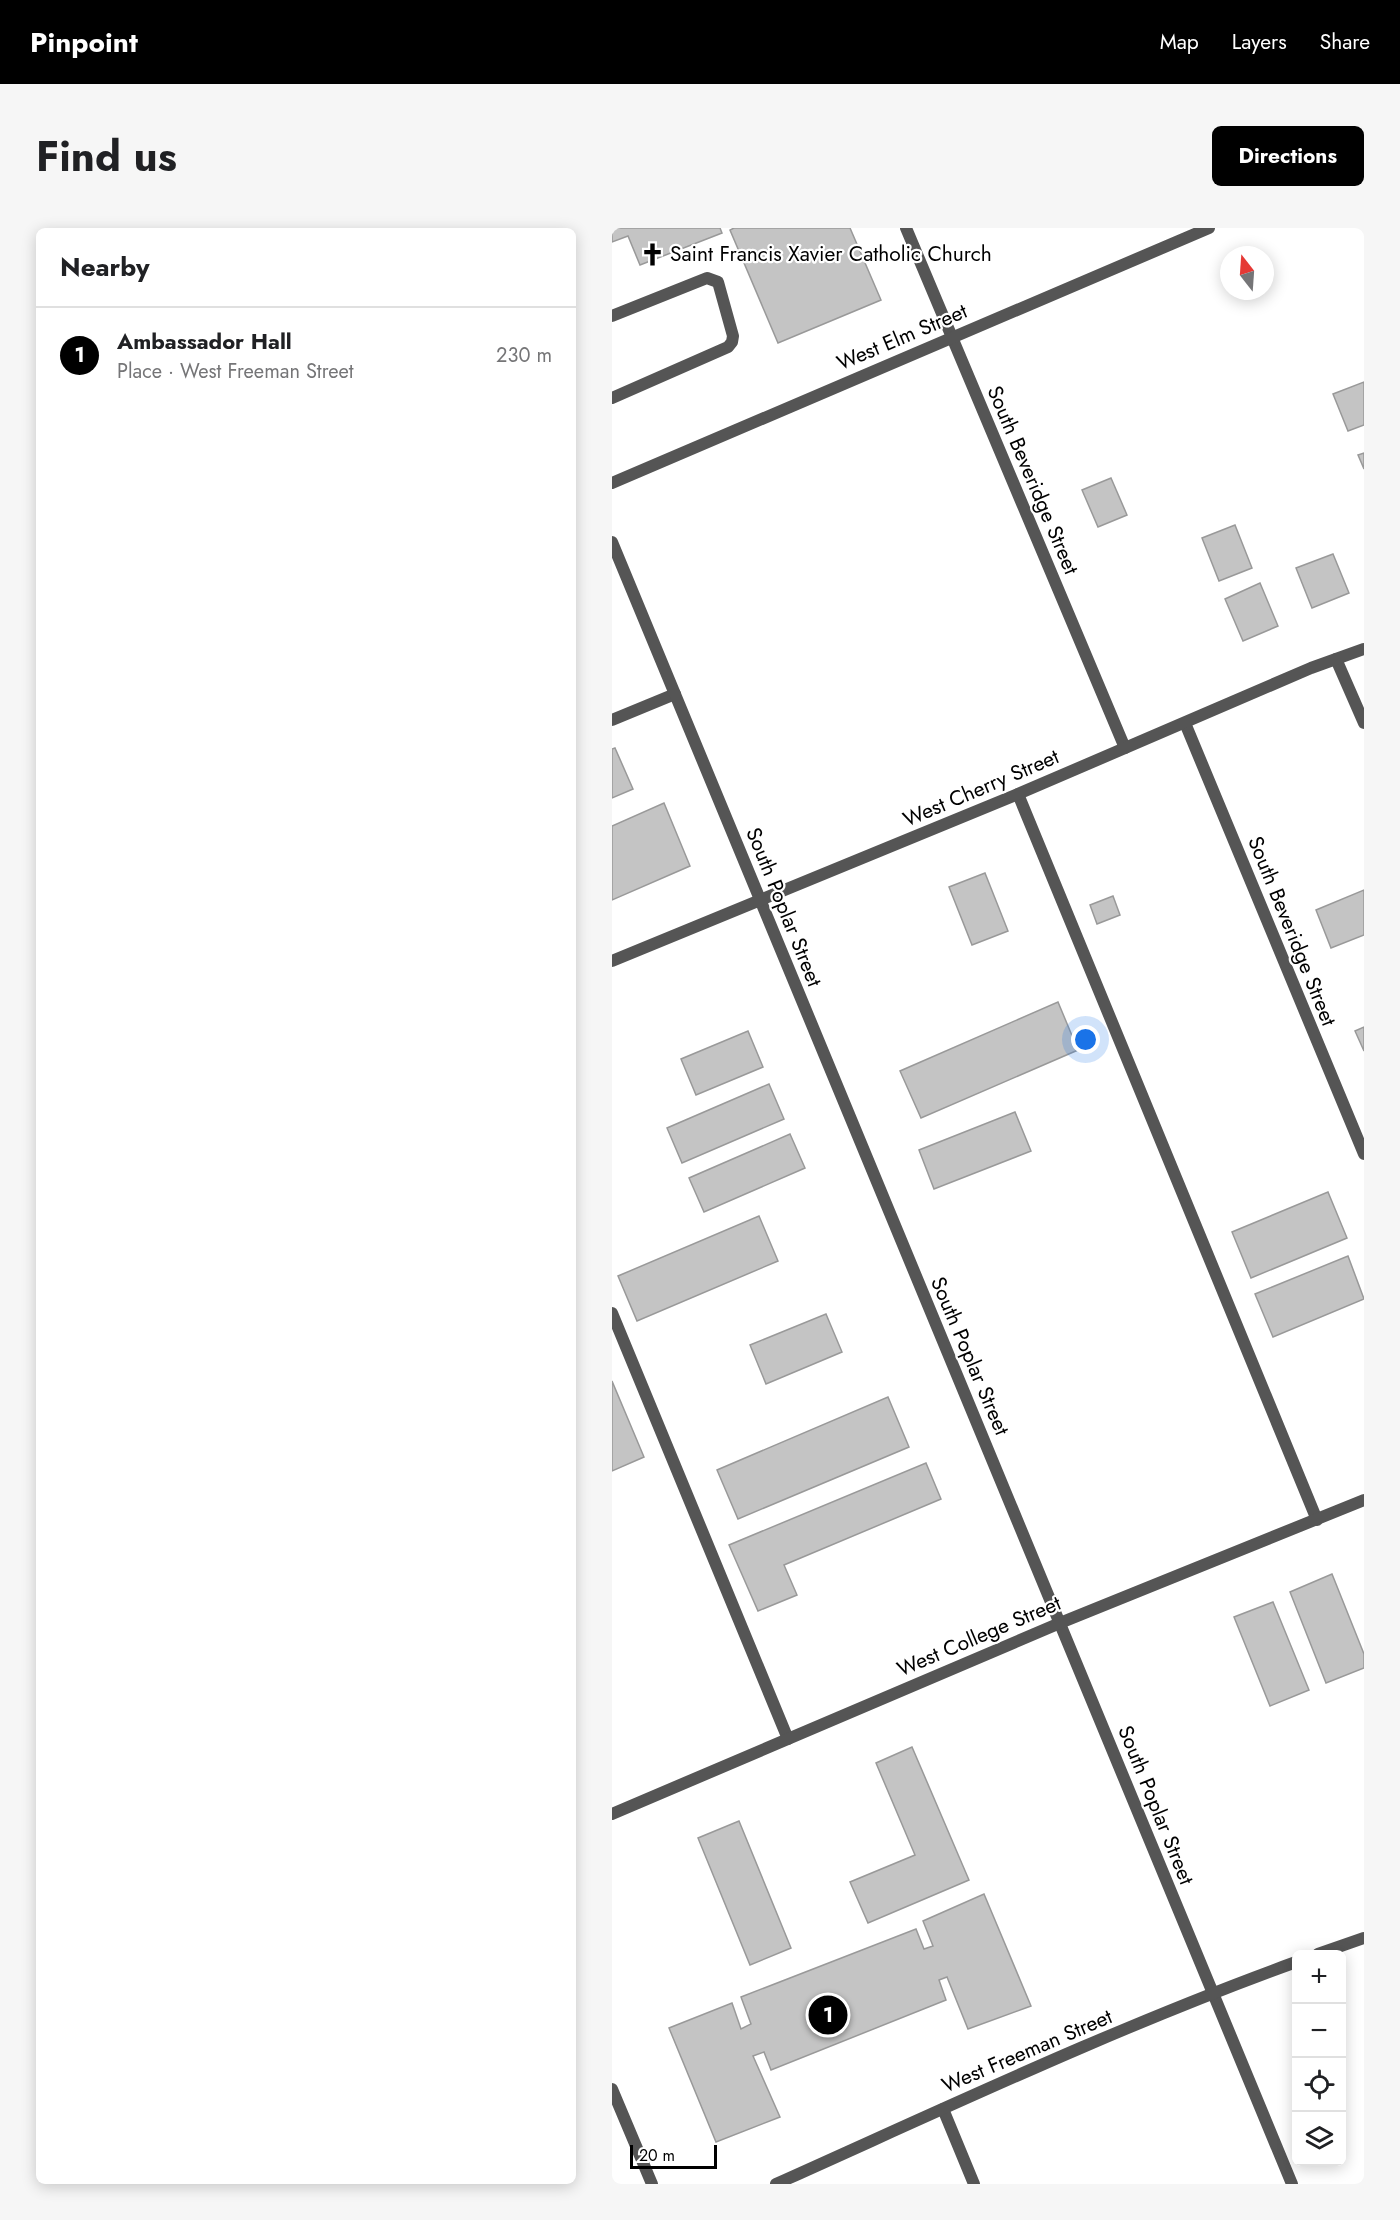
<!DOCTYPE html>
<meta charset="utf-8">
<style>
:root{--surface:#fff;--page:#f6f6f6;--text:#202124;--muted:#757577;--line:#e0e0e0;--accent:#000}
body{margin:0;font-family:Jost,sans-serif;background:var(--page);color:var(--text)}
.controls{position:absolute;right:18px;bottom:18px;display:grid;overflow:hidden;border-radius:9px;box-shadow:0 3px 15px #0003}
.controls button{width:54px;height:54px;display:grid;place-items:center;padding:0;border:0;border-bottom:2px solid var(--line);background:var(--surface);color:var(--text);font:30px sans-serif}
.compass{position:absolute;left:608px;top:18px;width:54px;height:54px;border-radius:50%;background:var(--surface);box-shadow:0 3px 15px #0003;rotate:343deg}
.scale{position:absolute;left:18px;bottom:15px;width:87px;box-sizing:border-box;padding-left:6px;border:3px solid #000;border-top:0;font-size:16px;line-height:21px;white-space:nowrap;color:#000;-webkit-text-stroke:4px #fff;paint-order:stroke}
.you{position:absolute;left:474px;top:812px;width:21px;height:21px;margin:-15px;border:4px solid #fff;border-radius:50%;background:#1a73e8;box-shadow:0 0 0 9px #1a73e833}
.badge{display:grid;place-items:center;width:39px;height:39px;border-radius:50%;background:var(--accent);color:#fff;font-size:20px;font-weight:700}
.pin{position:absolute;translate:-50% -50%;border:3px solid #fff;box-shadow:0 2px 6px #0006}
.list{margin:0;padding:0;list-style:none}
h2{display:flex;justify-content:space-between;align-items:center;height:78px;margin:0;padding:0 24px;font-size:26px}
h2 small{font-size:20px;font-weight:400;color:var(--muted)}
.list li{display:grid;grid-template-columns:39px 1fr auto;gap:18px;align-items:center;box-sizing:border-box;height:96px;padding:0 24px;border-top:2px solid var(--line)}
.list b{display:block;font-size:22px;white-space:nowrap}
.list p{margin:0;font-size:20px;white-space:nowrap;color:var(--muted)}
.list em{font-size:20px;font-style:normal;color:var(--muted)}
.icon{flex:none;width:33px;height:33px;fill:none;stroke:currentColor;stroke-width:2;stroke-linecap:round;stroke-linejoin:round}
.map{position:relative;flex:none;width:752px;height:1956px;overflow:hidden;border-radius:9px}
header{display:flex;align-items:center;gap:36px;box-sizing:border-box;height:84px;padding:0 30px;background:var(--accent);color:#fff}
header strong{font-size:28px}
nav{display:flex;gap:33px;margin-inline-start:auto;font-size:21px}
.intro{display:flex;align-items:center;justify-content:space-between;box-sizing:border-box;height:144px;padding:0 36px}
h1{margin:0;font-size:42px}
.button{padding:15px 27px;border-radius:9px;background:var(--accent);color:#fff;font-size:21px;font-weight:700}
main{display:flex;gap:36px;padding:0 36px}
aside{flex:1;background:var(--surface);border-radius:9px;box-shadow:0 3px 15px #0003}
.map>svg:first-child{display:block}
</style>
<header>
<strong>Pinpoint</strong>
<nav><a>Map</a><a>Layers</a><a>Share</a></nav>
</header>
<div class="intro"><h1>Find us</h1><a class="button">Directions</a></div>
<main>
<aside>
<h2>Nearby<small></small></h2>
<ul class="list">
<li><span class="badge">1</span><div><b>Ambassador Hall</b><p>Place · West Freeman Street</p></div><em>230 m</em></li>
</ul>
</aside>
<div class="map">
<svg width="752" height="1956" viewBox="0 0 752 1956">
<rect width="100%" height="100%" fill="#fff"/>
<g fill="#c4c4c4" stroke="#999" stroke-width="1.5">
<polygon points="0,0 108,0 110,5 28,37 16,8 0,14"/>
<polygon points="122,0 238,0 269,72 166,115 118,2"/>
<polygon points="752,154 752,197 736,203 721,166"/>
<polygon points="752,225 752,241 746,227"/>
<polygon points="499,250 515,287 486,299 470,262"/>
<polygon points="623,297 640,340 607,353 590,310"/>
<polygon points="721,326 737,365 700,380 684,340"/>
<polygon points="648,355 666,398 631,413 613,371"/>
<polygon points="3,520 21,561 0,570 0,521"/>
<polygon points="52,575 78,638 0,672 0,598"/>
<polygon points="373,645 396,703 360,717 337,659"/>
<polygon points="752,662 752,707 719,720 704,682"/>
<polygon points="501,668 508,687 485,696 478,677"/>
<polygon points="446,774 466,822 309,890 288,843"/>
<polygon points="752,799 752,823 743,803"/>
<polygon points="136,803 151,839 84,867 69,831"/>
<polygon points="157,856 172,891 70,935 55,900"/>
<polygon points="403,884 419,923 322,961 307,922"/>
<polygon points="178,906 193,940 92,984 77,950"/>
<polygon points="716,964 735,1010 639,1050 620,1004"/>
<polygon points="147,988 166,1033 25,1093 6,1048"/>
<polygon points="736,1028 752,1071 661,1109 643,1066"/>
<polygon points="214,1086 230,1124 154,1156 138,1117"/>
<polygon points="0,1153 32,1229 0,1243"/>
<polygon points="276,1169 297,1219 126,1291 105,1242"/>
<polygon points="314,1235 329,1271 172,1337 185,1367 146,1383 117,1317"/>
<polygon points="720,1346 752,1426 752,1440 714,1455 678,1364"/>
<polygon points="661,1374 697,1462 658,1478 622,1389"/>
<polygon points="300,1519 357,1652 256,1695 238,1654 303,1627 264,1535"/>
<polygon points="127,1593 179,1720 138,1737 86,1610"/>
<polygon points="372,1666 419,1778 356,1801 335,1749 327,1752 334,1772 159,1842 152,1824 141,1828 168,1889 104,1914 57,1800 120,1775 129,1801 139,1796 129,1769 304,1701 312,1721 321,1718 311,1693"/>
</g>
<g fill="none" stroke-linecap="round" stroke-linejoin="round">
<g stroke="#555" stroke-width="12">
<polyline points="0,88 95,50 106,54 121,108 120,114 116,119 0,170"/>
<polyline points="724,431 752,495"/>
<polyline points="0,492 63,466"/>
<polyline points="406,566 705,1292"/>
<polyline points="0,1085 176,1511"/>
<polyline points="331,1881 362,1956"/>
</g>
<g stroke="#555" stroke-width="12">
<polyline points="294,0 513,520"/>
<polyline points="0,255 597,0"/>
<polyline points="0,314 680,1956"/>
<polyline points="573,495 752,926"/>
<polyline points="0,733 406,566 699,440 752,421"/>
<polyline points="0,1586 448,1395 752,1272"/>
<polyline points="706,1726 752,1710"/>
<polyline points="0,1861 40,1956"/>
<path d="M164,1956C336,1879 507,1798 684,1734"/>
</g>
</g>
<defs>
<symbol id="church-bare" viewBox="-9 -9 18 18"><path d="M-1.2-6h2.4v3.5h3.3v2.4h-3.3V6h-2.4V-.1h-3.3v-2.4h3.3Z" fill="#000" stroke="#fff" stroke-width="2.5" paint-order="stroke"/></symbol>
</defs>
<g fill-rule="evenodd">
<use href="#church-bare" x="24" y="10" width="33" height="33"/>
</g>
<g text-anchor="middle" stroke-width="4.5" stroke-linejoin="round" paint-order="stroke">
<g font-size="21" fill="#000" stroke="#fff" text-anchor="start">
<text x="58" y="33">Saint Francis Xavier Catholic Church</text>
</g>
<g font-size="21" fill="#000" stroke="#fff">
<text transform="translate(290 109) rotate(-23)" y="7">West Elm Street</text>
<text transform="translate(421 252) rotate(67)" y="7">South Beveridge Street</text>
<text transform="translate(369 560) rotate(-23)" y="7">West Cherry Street</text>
<text transform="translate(172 679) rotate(68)" y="7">South Poplar Street</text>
<text transform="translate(680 703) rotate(68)" y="7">South Beveridge Street</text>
<text transform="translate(358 1128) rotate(67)" y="7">South Poplar Street</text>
<text transform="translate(367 1408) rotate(-23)" y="7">West College Street</text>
<text transform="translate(544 1577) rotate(68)" y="7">South Poplar Street</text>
<text transform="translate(415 1823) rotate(-23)" y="7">West Freeman Street</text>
</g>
</g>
</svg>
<div class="controls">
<button>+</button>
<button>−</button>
<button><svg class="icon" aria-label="locate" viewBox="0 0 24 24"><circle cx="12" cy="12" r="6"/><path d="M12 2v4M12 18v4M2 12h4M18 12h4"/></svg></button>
<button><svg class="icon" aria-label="layers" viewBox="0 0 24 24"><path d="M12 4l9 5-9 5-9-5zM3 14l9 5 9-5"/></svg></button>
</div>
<svg class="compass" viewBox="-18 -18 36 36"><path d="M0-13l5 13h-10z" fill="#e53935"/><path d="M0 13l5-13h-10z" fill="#757577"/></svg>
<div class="scale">20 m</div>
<div class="you"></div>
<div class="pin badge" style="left:216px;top:1787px">1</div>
</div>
</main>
